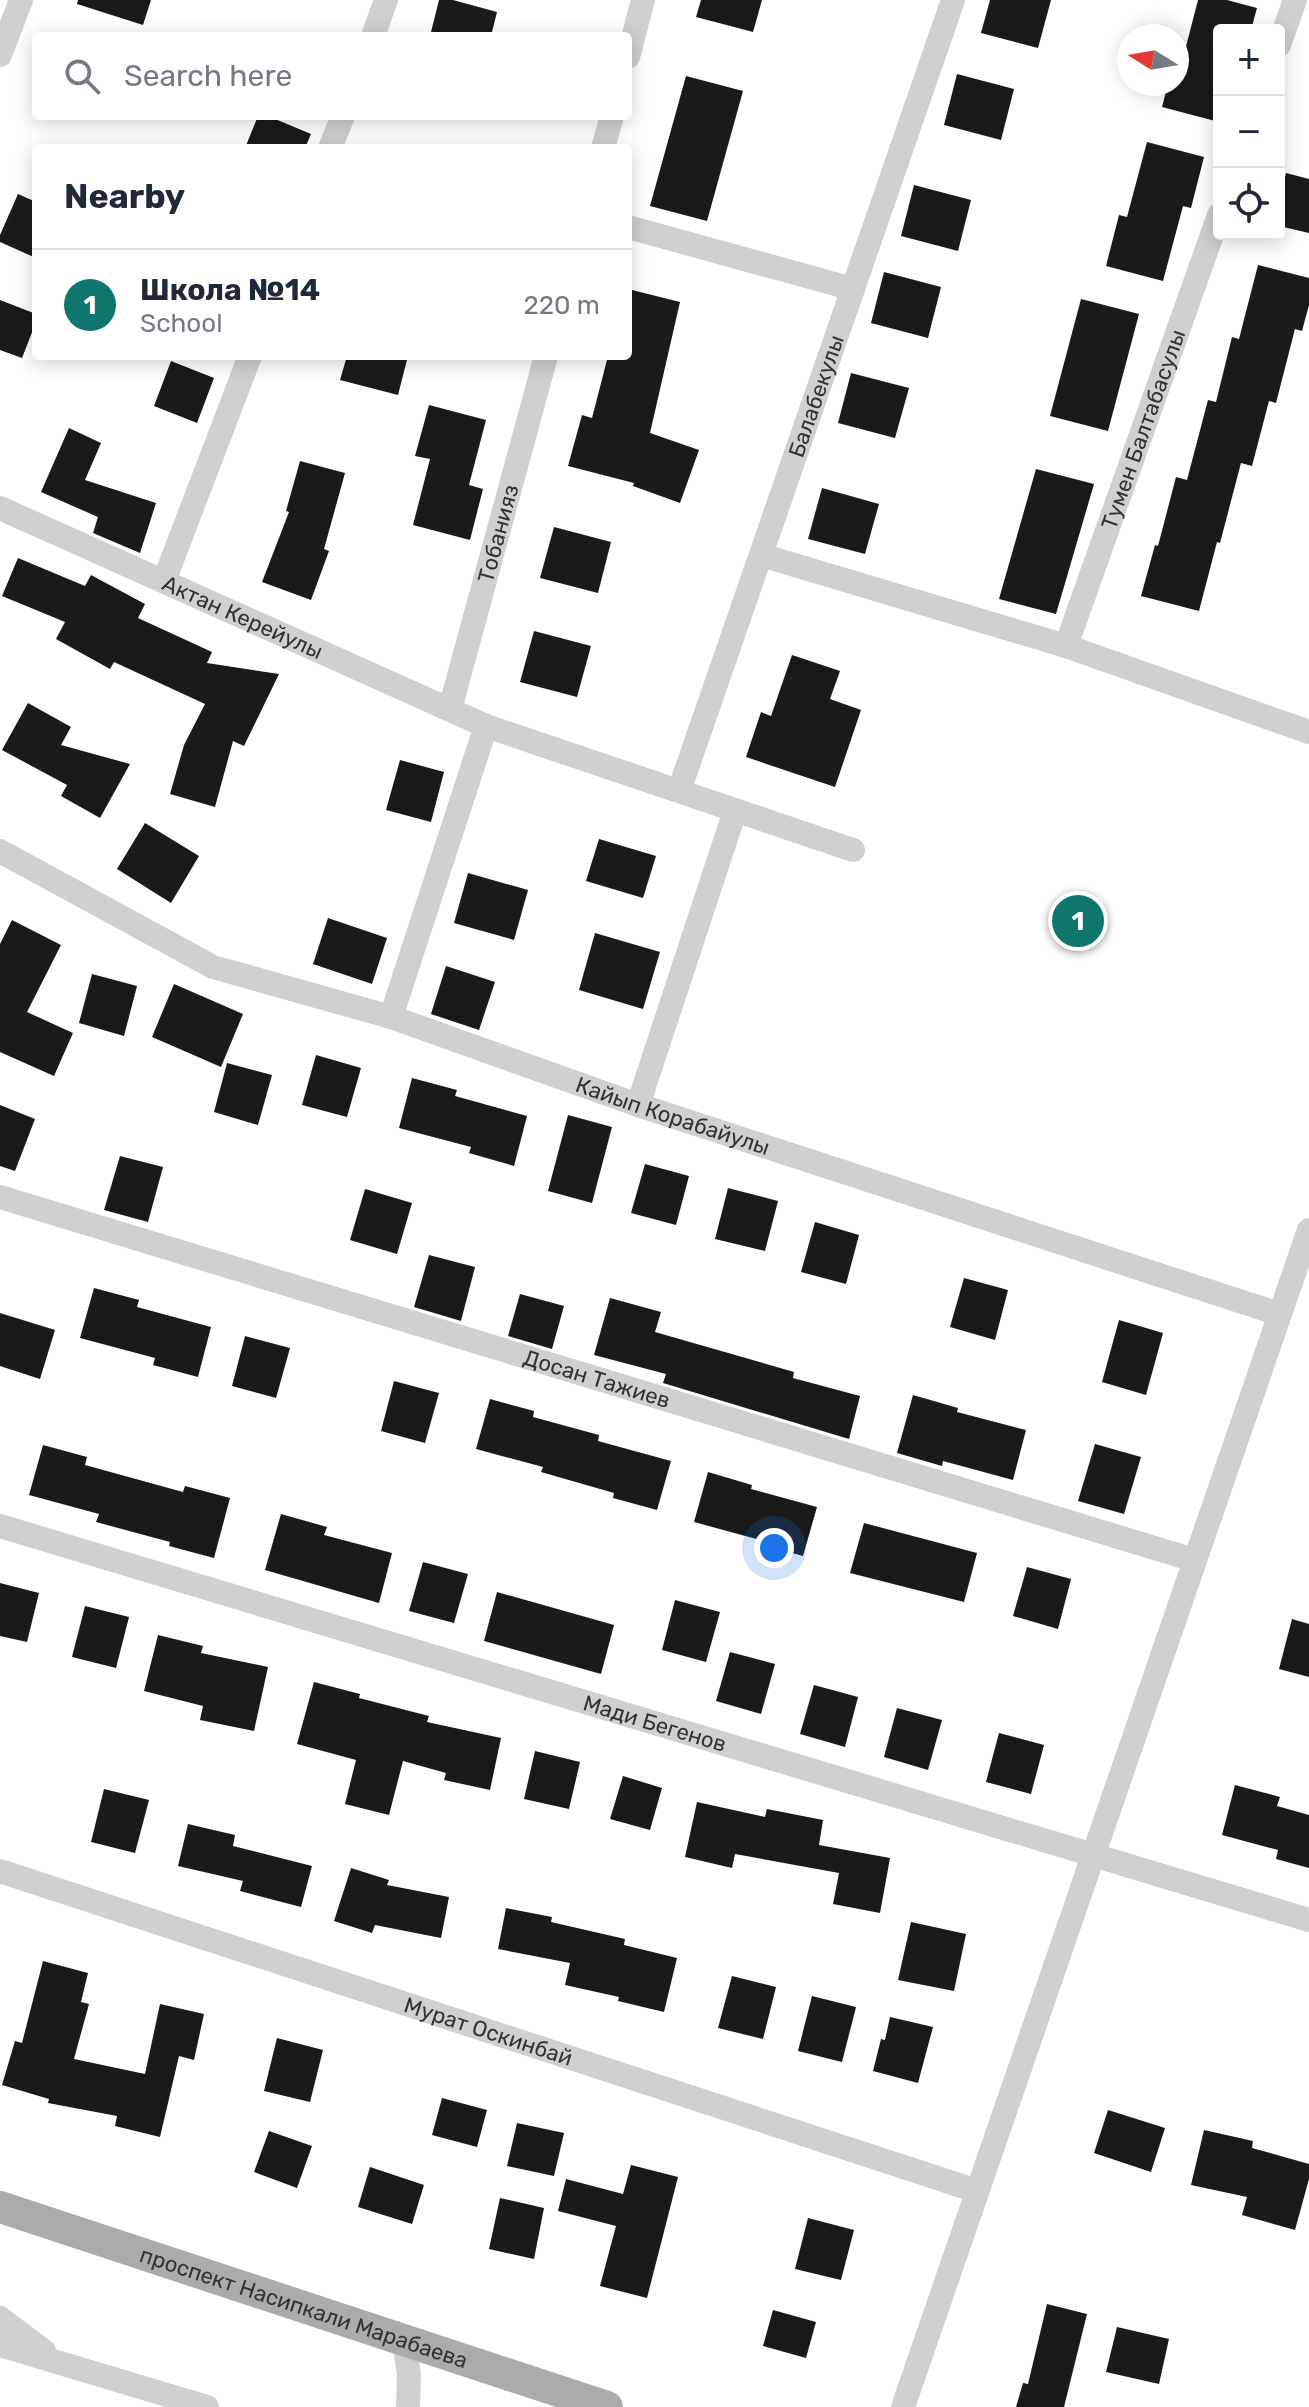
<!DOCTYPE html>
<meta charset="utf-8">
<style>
:root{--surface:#fff;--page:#f6f6f7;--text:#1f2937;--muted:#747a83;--line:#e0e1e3;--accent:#0f766e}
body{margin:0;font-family:Rubik,sans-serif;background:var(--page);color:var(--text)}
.controls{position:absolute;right:24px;top:24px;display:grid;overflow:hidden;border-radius:8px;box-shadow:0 4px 20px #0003}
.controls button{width:72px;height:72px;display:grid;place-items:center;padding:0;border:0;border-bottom:2px solid var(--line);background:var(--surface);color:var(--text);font:40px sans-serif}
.compass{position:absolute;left:1117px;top:24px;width:72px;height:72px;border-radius:50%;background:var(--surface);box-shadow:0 4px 20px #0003;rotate:281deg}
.you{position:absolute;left:774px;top:1548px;width:28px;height:28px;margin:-20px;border:6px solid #fff;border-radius:50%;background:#1a73e8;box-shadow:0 0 0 12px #1a73e833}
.badge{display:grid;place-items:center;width:52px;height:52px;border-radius:50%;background:var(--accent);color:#fff;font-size:26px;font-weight:700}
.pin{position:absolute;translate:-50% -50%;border:4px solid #fff;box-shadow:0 2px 8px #0006}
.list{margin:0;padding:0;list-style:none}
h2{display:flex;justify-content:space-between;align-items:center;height:104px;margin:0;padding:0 32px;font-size:34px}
h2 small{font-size:26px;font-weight:400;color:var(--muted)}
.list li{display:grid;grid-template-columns:52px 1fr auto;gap:24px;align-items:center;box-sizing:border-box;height:112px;padding:0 32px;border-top:2px solid var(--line)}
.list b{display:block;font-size:30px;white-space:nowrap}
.list p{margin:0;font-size:26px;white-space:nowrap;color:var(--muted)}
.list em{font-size:26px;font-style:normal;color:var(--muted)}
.icon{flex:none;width:44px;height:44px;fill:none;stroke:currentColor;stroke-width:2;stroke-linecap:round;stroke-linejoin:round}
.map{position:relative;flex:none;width:1309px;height:2407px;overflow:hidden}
.search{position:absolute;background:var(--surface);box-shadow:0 4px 20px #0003;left:32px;top:32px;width:600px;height:88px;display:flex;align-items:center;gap:20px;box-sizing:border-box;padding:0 28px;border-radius:8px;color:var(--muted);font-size:30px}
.panel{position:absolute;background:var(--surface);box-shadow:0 4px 20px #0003;left:32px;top:144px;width:600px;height:216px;border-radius:8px}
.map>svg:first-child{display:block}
</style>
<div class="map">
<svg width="1309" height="2407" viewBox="0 0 1309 2407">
<rect width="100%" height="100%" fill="#fff"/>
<g fill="#1a1a1a">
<polygon points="78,0 151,0 143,25 77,4"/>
<polygon points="439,0 453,0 497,12 491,36 430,36"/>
<polygon points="701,0 762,0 753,32 696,17"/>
<polygon points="990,0 1051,0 1038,48 981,33"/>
<polygon points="1198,0 1227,0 1257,8 1251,30 1219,30 1219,122 1162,107 1168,84 1177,84 1177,57 1183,58"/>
<polygon points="957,74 1014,89 1001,140 944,125"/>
<polygon points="686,76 743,91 707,221 650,206"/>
<polygon points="258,116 268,116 311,134 305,148 245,148"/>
<polygon points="1147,142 1204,157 1191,208 1183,206 1163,281 1106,266 1119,215 1127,217"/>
<polygon points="1286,173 1309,179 1309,233 1279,226 1279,199"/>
<polygon points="914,185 971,200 958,251 901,236"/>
<polygon points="18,194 36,202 36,258 0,242 0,235"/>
<polygon points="1258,265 1309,278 1309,305 1302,331 1295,329 1276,403 1269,401 1252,466 1241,463 1220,543 1217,542 1199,611 1141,596 1155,545 1158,546 1176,477 1187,480 1208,400 1216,402 1232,337 1239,339"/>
<polygon points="884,272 941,287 928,338 871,323"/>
<polygon points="628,289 680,302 650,433 699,450 680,503 633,486 634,483 568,466 582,415 592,418 608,356 628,356"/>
<polygon points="1081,299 1139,314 1108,431 1050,416"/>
<polygon points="0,300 36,314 36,322 22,358 0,350"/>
<polygon points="347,356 408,356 398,395 340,380"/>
<polygon points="171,361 214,378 197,423 154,406"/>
<polygon points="851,373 909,388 895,438 838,423"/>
<polygon points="429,405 486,420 469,485 483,489 470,540 413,525 430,459 415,456"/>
<polygon points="69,428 101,443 85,480 156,503 140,553 93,533 98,517 41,492"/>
<polygon points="300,461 345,473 324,549 329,551 311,600 262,582 289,512 286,511"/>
<polygon points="1036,469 1094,484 1056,614 999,599"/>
<polygon points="822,488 879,504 865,554 808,539"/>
<polygon points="554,527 611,542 598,593 540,578"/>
<polygon points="18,558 85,586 91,575 145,604 138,618 212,652 207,663 279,674 244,746 233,741 215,807 170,794 184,745 205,704 114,662 110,669 56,639 65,622 2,596"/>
<polygon points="534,631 591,646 577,697 520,682"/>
<polygon points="792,655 840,671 830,699 861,710 835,787 746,757 761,712 771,716"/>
<polygon points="28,703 71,727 61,745 130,764 100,818 61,796 67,785 2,750"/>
<polygon points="400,760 444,772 431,822 386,810"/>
<polygon points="145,823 199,856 171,903 117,869"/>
<polygon points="599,839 656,856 643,898 586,881"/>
<polygon points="468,873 528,890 514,940 454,923"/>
<polygon points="328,918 387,938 372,984 313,964"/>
<polygon points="12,920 61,945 27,1012 73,1033 54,1076 0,1052 0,944"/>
<polygon points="595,933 660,952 643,1009 579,990"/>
<polygon points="446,966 495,982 479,1030 431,1014"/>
<polygon points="92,974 137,986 124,1036 79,1023"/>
<polygon points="174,984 243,1014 221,1067 152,1037"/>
<polygon points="316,1055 361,1068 347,1117 302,1105"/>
<polygon points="227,1063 272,1075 258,1125 214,1112"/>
<polygon points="412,1078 457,1090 455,1096 527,1116 514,1166 469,1153 471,1147 399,1128"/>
<polygon points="0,1105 35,1119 15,1171 0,1166"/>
<polygon points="568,1115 612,1127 592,1203 548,1191"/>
<polygon points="120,1156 163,1167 148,1222 104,1210"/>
<polygon points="645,1164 689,1176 676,1225 631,1213"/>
<polygon points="728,1188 778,1201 765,1251 715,1239"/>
<polygon points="365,1189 412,1203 397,1254 350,1240"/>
<polygon points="815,1222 859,1235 846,1284 801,1272"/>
<polygon points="429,1255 475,1267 461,1321 414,1307"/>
<polygon points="964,1278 1008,1290 995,1340 950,1327"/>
<polygon points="94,1288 139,1300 137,1307 211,1327 198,1377 153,1365 155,1358 80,1338"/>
<polygon points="520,1294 564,1306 552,1349 508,1336"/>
<polygon points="610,1298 661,1312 655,1332 794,1372 793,1378 860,1396 849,1439 663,1383 666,1374 594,1355"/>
<polygon points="0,1313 55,1330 40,1379 0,1366"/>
<polygon points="1119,1320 1163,1333 1146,1395 1102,1382"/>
<polygon points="245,1336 290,1348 276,1398 232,1386"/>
<polygon points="394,1381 439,1393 425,1443 381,1431"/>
<polygon points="913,1395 958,1408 957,1412 1026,1430 1013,1480 943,1461 942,1466 897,1453"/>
<polygon points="490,1399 534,1411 533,1417 599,1435 598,1441 671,1461 657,1510 613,1498 614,1493 541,1472 543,1467 476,1449"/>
<polygon points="1095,1444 1141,1457 1124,1514 1078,1501"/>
<polygon points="43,1445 87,1457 85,1465 183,1492 185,1486 230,1498 214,1558 169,1546 170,1542 96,1522 99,1514 29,1495"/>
<polygon points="708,1472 752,1485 751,1489 817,1507 803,1556 759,1544 760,1540 694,1522"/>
<polygon points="281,1514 327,1527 324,1535 392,1553 379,1603 265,1570"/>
<polygon points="864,1523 977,1553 964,1602 850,1573"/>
<polygon points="423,1562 468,1574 454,1623 409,1611"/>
<polygon points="1027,1567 1071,1579 1058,1629 1013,1616"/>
<polygon points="0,1583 39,1593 27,1642 0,1636"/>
<polygon points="497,1592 614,1625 601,1674 484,1641"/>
<polygon points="675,1600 720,1612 706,1662 662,1650"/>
<polygon points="85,1606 129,1617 116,1668 72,1657"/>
<polygon points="1292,1619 1309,1624 1309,1677 1279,1669"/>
<polygon points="158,1635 203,1646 201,1653 268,1667 254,1731 200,1720 203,1706 144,1691"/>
<polygon points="730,1652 775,1664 761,1714 716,1701"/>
<polygon points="314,1682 360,1694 359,1698 429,1716 427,1722 501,1738 490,1790 444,1780 446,1773 403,1761 389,1815 345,1804 356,1760 297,1744"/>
<polygon points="814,1685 858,1697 845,1747 800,1734"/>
<polygon points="897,1708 942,1720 928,1770 884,1757"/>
<polygon points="999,1733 1044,1745 1031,1794 986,1782"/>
<polygon points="535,1751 580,1762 569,1809 524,1799"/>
<polygon points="623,1776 662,1788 650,1830 610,1819"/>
<polygon points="1235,1785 1280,1797 1277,1806 1309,1815 1309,1868 1276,1859 1278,1850 1222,1835"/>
<polygon points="104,1789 149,1800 135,1853 91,1842"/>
<polygon points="697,1802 765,1817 767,1809 823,1820 819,1845 890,1858 880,1913 833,1904 839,1873 735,1854 732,1868 685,1857"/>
<polygon points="188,1824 235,1835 233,1846 312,1866 301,1907 240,1891 243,1881 178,1866"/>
<polygon points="351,1868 389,1880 387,1885 449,1897 441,1938 375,1925 372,1933 334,1921"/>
<polygon points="506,1908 552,1917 551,1922 625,1939 624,1945 677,1958 664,2012 618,2001 619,1997 565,1985 570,1963 498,1949"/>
<polygon points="911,1922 966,1934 954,1991 898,1980"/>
<polygon points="43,1961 88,1973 81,2002 89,2004 74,2059 145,2074 160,2004 204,2014 194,2060 179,2056 160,2137 115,2126 117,2116 48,2103 49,2099 2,2085 15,2041 22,2043"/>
<polygon points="732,1976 776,1987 763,2039 718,2028"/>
<polygon points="812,1996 856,2007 842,2062 798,2051"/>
<polygon points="890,2017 933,2027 918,2083 873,2071 881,2039 885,2040"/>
<polygon points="277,2038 323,2050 310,2102 264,2091"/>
<polygon points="442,2098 487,2110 477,2147 432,2135"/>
<polygon points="1108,2110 1165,2128 1151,2172 1094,2153"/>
<polygon points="517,2123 564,2133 554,2176 507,2166"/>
<polygon points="1204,2130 1253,2141 1252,2148 1309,2164 1309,2179 1295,2230 1242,2215 1247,2197 1191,2185"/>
<polygon points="269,2131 312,2146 297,2188 254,2172"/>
<polygon points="631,2165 678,2177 647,2298 600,2286 616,2226 558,2211 566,2179 623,2194"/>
<polygon points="370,2167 424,2185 412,2224 358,2207"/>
<polygon points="500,2198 544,2208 534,2259 489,2249"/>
<polygon points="808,2218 854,2230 841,2280 795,2269"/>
<polygon points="1047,2304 1087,2314 1064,2407 1016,2407 1023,2383 1028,2384"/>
<polygon points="773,2310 816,2322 806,2358 763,2346"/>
<polygon points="1117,2327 1169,2339 1159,2384 1106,2372"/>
</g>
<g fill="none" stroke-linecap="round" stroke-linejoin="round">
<g stroke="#d0d0d0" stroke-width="24">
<polyline points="373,36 386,0"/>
<polyline points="1279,45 1295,0"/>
<polyline points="0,55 21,0"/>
<polyline points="628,57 643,0"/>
<polyline points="330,148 343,116"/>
<polyline points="603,148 612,116"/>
<polyline points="628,227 853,289"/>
<path id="s1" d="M0,508L486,726"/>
<polyline points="761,555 1066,646 1309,732"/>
<polyline points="164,581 250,356"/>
<path id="s2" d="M1066,646L1219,215"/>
<path id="s3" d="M450,709L546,356"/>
<path id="s4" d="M679,791L953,0"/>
<path id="s5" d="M0,851L213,967L391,1017L638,1105L1279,1314"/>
<polyline points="391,1017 486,726 853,850"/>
<polyline points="638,1105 735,811"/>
<path id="s6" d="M0,1197L1194,1560"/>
<path id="s7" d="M0,1526L1309,1920"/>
<path id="s8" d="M0,1871L977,2191"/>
<polyline points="0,2318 44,2351"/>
<polyline points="404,2340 409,2375 408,2407"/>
<polyline points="0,2345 207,2407"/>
<polyline points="903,2407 1309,1230"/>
</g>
<path stroke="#ababab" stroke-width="32" id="s9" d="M0,2207L607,2407"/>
</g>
<g text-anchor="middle" stroke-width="8" stroke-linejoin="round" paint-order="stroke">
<g font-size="22" fill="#333" stroke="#fff">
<text dy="8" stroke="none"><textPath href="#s4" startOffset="418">Балабекулы</textPath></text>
<text dy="8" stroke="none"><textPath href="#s2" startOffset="230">Тумен Балтабасулы</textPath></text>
<text dy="8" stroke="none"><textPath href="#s3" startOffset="182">Тобанияз</textPath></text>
<text dy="8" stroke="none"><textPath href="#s1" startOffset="266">Актан Керейулы</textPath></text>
<text dy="8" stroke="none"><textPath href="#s5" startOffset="726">Кайып Корабайулы</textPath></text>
<text dy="8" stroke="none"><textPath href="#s6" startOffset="624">Досан Тажиев</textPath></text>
<text dy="8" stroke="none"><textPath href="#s7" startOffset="684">Мади Бегенов</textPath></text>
<text dy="8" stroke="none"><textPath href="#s8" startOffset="514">Мурат Оскинбай</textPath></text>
<text dy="8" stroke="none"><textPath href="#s9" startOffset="320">проспект Насипкали Марабаева</textPath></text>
</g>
</g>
</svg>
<div class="controls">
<button>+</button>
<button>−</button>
<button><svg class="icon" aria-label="locate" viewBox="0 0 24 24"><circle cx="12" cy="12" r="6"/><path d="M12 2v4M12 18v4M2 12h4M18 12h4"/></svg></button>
</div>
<svg class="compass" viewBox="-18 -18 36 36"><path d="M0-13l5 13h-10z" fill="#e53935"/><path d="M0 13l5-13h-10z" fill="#747a83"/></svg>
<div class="you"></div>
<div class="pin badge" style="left:1078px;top:921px">1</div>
<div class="search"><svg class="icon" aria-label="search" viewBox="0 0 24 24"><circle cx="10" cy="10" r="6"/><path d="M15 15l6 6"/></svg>Search here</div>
<section class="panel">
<h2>Nearby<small></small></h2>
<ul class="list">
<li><span class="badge">1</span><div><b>Школа №14</b><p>School</p></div><em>220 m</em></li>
</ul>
</section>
</div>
